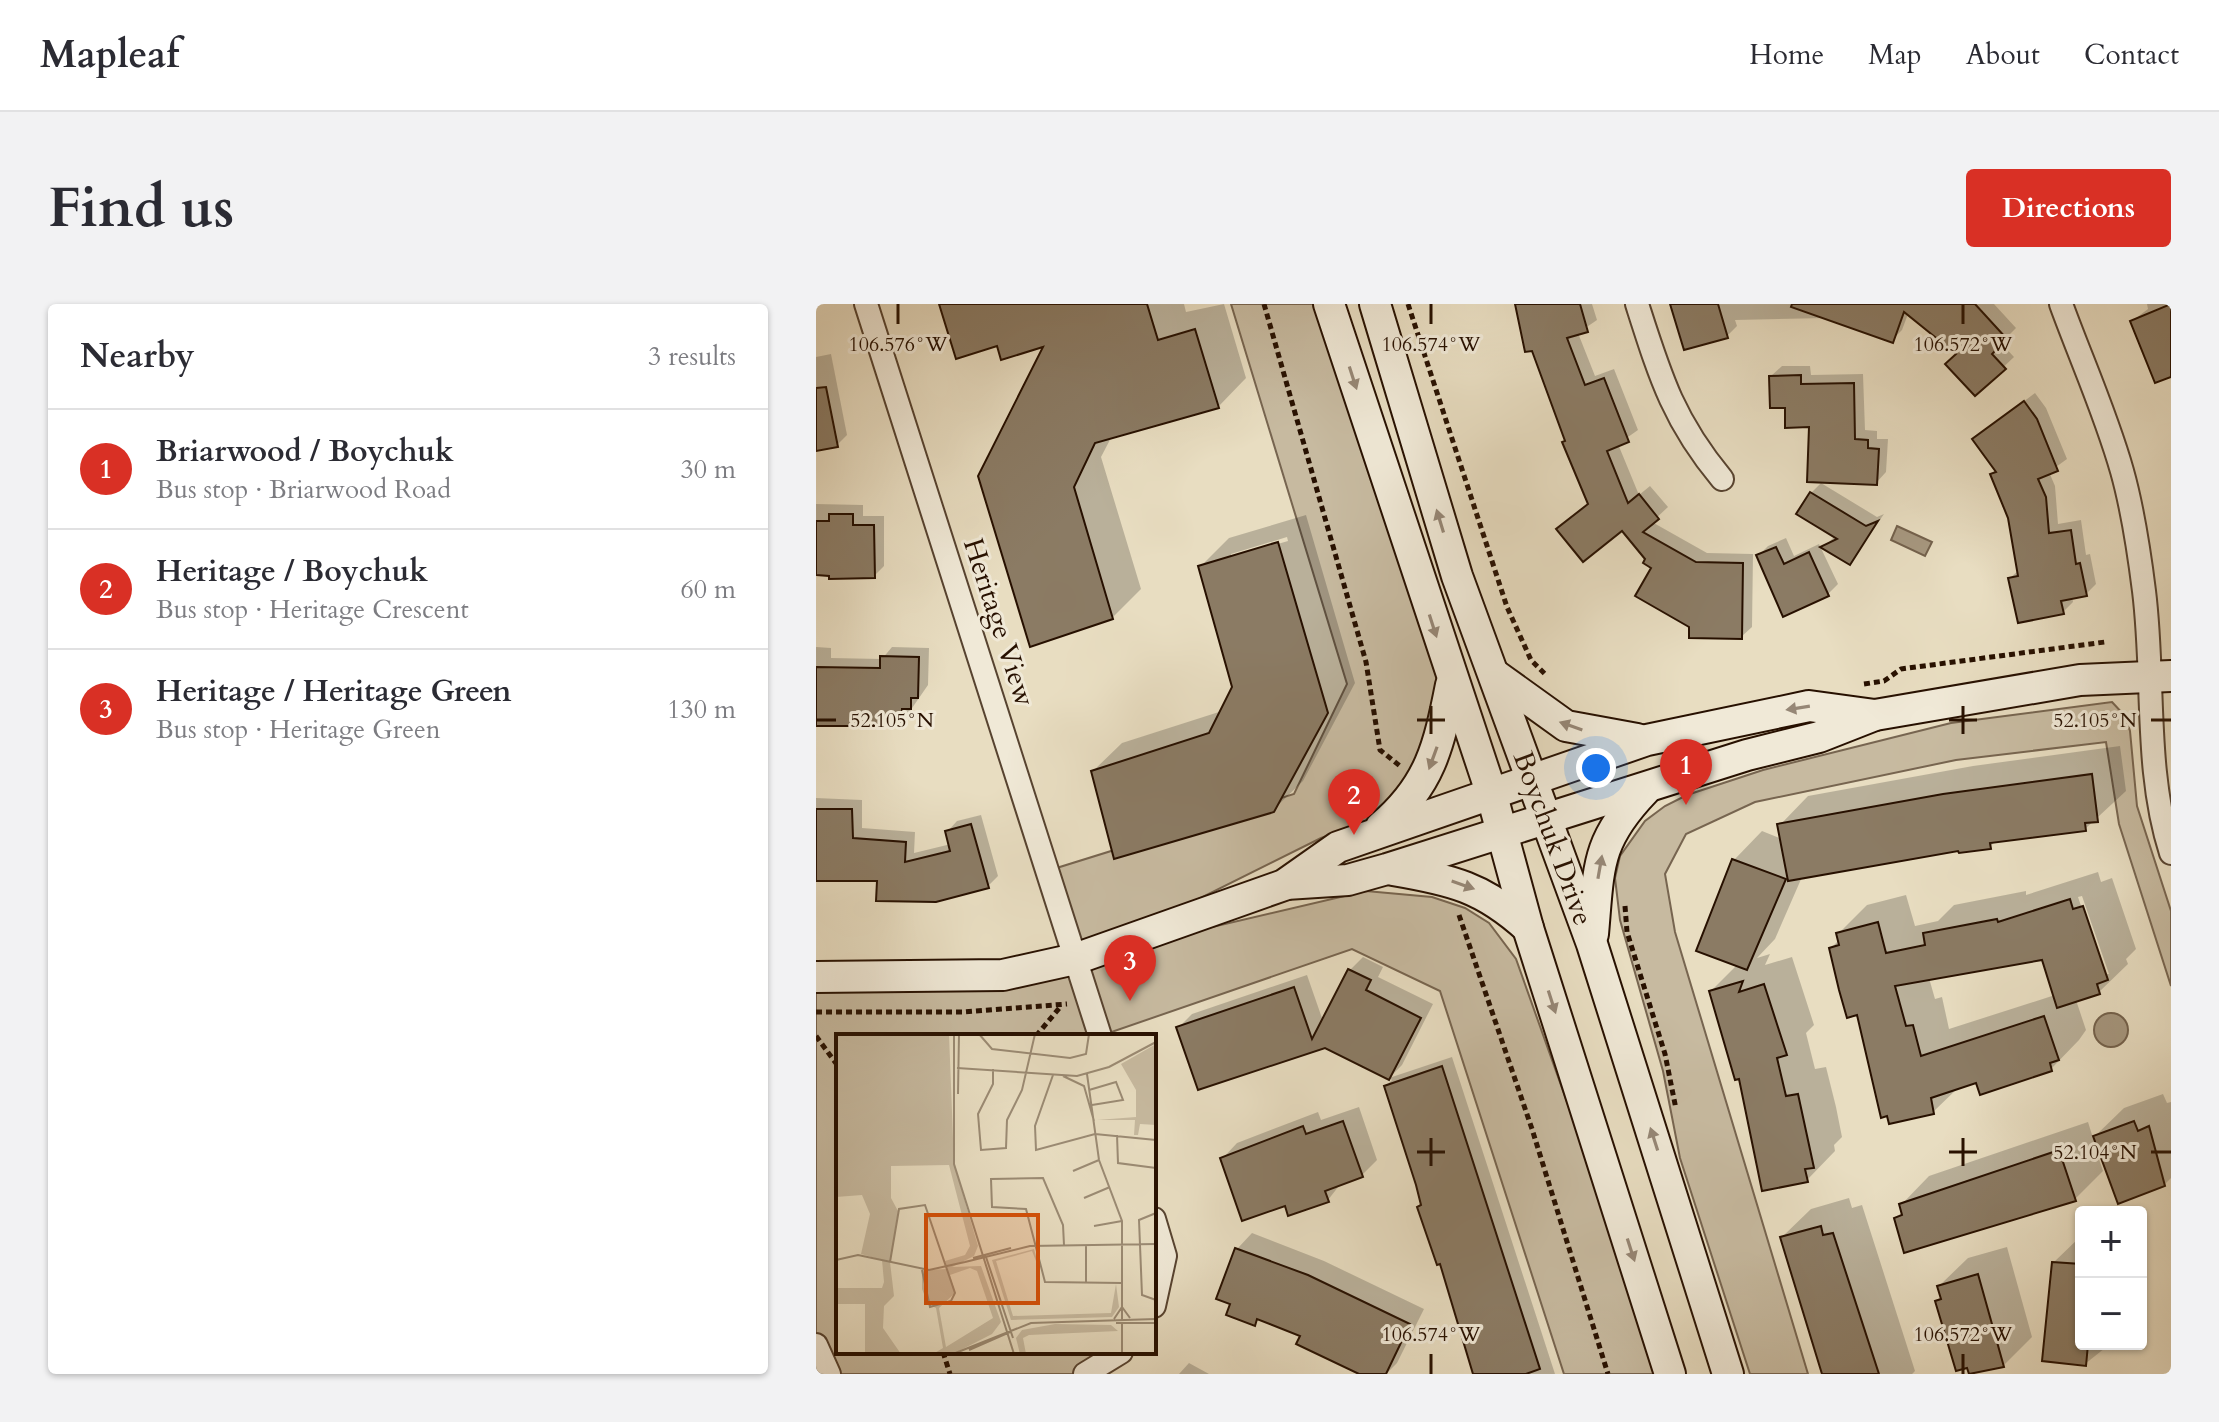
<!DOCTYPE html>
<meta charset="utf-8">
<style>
:root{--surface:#fff;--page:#f2f2f3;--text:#2b2b33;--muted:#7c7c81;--line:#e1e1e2;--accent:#d93025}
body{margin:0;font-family:Cardo,serif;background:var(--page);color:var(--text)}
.controls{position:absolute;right:24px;bottom:24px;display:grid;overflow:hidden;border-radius:8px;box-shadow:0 2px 6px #0004}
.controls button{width:72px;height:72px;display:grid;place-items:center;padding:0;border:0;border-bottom:2px solid var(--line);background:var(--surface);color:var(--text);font:40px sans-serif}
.you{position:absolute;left:780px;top:464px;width:28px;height:28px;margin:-20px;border:6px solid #fff;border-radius:50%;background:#1a73e8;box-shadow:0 0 0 12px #1a73e833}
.badge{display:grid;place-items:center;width:52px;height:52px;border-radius:50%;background:var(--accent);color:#fff;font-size:26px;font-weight:700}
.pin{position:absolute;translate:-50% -66px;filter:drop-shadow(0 2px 4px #0008)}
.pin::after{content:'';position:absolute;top:42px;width:28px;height:24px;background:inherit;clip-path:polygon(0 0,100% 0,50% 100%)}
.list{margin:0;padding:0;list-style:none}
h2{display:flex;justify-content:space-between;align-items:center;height:104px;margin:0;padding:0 32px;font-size:34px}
h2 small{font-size:26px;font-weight:400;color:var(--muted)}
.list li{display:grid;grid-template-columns:52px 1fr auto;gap:24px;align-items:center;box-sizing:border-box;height:120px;padding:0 32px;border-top:2px solid var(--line)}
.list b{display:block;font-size:30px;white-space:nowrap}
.list p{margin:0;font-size:26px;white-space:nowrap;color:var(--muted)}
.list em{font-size:26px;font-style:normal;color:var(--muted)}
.map{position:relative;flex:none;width:1355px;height:1070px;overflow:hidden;border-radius:8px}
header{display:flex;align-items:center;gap:48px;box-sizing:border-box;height:112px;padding:0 40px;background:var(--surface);border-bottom:2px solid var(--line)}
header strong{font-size:38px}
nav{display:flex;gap:44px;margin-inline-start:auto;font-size:28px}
.intro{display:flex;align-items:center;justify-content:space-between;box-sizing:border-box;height:192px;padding:0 48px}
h1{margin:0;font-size:56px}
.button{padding:20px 36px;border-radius:8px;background:var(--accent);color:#fff;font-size:28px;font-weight:700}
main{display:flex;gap:48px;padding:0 48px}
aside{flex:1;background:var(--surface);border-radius:8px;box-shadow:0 2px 6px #0004}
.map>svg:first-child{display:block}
</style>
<header>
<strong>Mapleaf</strong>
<nav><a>Home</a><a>Map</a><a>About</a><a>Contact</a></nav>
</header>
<div class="intro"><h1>Find us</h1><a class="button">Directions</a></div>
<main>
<aside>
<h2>Nearby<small>3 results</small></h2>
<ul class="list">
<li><span class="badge">1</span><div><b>Briarwood / Boychuk</b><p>Bus stop · Briarwood Road</p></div><em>30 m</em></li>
<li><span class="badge">2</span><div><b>Heritage / Boychuk</b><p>Bus stop · Heritage Crescent</p></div><em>60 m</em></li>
<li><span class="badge">3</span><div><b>Heritage / Heritage Green</b><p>Bus stop · Heritage Green</p></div><em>130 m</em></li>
</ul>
</aside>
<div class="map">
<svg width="1355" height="1070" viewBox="0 0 1355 1070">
<rect width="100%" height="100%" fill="#e8ddc1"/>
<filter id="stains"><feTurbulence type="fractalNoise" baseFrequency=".0025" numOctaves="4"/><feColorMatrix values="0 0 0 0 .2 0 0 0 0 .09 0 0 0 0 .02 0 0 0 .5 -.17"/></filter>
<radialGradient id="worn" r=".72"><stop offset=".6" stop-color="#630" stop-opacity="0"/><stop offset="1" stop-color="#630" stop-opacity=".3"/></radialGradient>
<g fill="#c7baa0" stroke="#776550" stroke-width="2">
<polygon points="415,0 513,0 636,379 586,506 505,534 264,654 550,587 616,593 649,604 673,619 700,655 848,1070 748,1070 624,687 536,645 284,732 22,732 22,1048 305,1048 269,1070 13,1070 0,1041 0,675 259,655 231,567 478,490 531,380"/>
<polygon points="1296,398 1309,412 1314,427 1321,502 1355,607 1355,682 1303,520 1290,438 1140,456 939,498 870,530 849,570 859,628 992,1070 934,1070 864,854 847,767 804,616 799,574 804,552 829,517 849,502 871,491 947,466 1135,419"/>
</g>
<g fill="#a6977f" stroke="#73614c" stroke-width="2">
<polygon points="1081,222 1116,238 1109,252 1075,236"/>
<circle cx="1295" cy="726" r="17"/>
</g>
<g fill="#0003" fill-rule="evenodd">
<polygon points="125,0 368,0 370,8 408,0 430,74 402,103 296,132 285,153 325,285 296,314 215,340 231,39 182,39"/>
<polygon points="701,0 776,0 781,16 762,29 779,72 798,65 822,126 802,140 823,191 834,182 852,203 836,218 891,249 937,250 936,323 925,333 875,322 838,263 807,224 774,198 717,44 711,46"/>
<polygon points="856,0 1178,0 1200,24 1185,39 1198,53 1159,90 1142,50 1092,10 1086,26 1076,36 1011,14 919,16 921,22 911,32"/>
<polygon points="1331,0 1355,0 1355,70 1316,17 1332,5"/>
<polygon points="15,50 31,131 21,141 0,145 0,53"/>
<polygon points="966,62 994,62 995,71 1047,70 1049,126 1061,127 1061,135 1072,135 1070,168 1060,179 971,102 955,72"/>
<polygon points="1219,89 1230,104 1251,155 1233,168 1239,182 1242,220 1265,216 1270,251 1274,250 1280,280 1270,290 1256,293 1257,298 1247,308 1194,274 1203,266 1194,213 1177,171 1181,167 1158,135"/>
<polygon points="1005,179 1061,213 1068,210 1034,259 1008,243 1019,232 995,189"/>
<polygon points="0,200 47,201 47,212 68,212 68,262 58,272 0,269"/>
<path d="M490,211L539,379L487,477L457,506L277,467L306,439L406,407L418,383L384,263L413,234ZM471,233L472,237L415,254V250Z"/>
<polygon points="970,234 978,252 1003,240 1022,280 1012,290 942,252 952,242"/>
<polygon points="0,343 15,344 15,354 66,355 76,343 113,344 112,381 85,420 0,419"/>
<polygon points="1304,442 1310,487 1269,525 1180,536 1174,543 1144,544 986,573 959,635 941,654 954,650 949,661 976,653 998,721 990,729 999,765 1010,763 1020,803 1026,833 1018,841 1019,847 991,876 925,772 895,687 922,660 918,556 946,527 966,535 964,521 992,492 1157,462"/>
<polygon points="0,494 46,496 46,524 99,528 98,549 135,540 131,528 141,517 165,511 182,572 172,582 63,575 0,576"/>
<path d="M1282,568L1285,578L1296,574L1320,645L1310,655L1312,660L1283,688L1260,696L1270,726L1263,736L1235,765L1143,783L1117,808L1043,709L1015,644L1024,635L1022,630L1051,601L1090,591L1099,622L1122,617L1138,601L1210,587V591ZM1266,592L1293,670H1288L1262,593ZM1227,654L1239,691L1133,725L1126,693L1119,695L1113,674Z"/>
<polygon points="547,653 567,663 562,673 617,700 586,761 573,774 509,742 363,723 376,710 491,671 507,717 534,666"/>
<polygon points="636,753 739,1070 660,1070 638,1007 640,1005 570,782 576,776 573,774"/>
<polygon points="1347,790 1351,799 1355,798 1355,874 1348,881 1285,848 1281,849 1287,867 1259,895 1080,914 1087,908 1085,901 1113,872 1272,818 1277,834 1308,804"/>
<polygon points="543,803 561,856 546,871 526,878 512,896 470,899 406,855 421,839 502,808 505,816"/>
<polygon points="1033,894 1036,904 1046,901 1099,1067 1096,1070 1008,1070 966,933 995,905"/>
<polygon points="436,929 508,957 608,1005 581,1059 570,1070 557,1070 487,1031 444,1014 438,1020 417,999 421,945"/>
<polygon points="1265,932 1265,1040 1294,1040 1269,1060 1238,958"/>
<polygon points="1191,943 1216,1033 1187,1062 1155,1070 1121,997 1126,992 1123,982 1152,954"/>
<polygon points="373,1059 393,1070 363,1070"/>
</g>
<g fill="#8b7b64" stroke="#271000" stroke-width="2">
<polygon points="123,0 331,0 342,36 379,25 403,104 279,139 258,183 297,315 214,343 162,172 227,43 185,56 181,42 140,55"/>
<polygon points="699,0 764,0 772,28 751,34 769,81 788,74 813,138 791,147 812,199 823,190 843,215 827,228 880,258 927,259 926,335 873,334 873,323 819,292 835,264 827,259 829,255 806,227 767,258 740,225 772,200 746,138 749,137 716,47 709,48"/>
<polygon points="854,0 902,0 912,34 868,46"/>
<polygon points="976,0 1159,0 1191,35 1176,50 1190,65 1159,92 1129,60 1140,50 1088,8 1077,39 975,3"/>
<polygon points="1355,0 1355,73 1339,79 1314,17"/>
<polygon points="985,71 985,80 1038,79 1039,135 1052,136 1052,144 1063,145 1061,181 991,178 993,123 969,124 969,104 954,104 953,72"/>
<polygon points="10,83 22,143 0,147 0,84"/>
<polygon points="1208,97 1221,115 1242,167 1222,175 1230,193 1233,229 1255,226 1260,260 1264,259 1271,292 1245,297 1248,310 1202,319 1192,274 1202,272 1192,214 1174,170 1180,168 1156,135"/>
<polygon points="994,188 1050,222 1062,217 1034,261 1004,243 1021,235 980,210"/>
<polygon points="13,210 37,210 37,221 58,221 59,274 13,275 13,272 0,271 0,217 13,217"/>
<polygon points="462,238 512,409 458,508 298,555 275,467 393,429 416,383 382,262"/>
<polygon points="960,243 968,260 993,248 1013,292 967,313 940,251"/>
<polygon points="64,352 103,353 102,394 95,394 95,405 86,405 85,422 0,422 0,363 64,364"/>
<polygon points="1276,470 1282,518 1269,519 1270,527 1174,539 1175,545 1143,549 1142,547 972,577 961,520 1127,490"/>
<polygon points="0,505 36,505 37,534 90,538 89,558 134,547 129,527 155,520 173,584 120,598 60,597 61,577 0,577"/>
<polygon points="916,555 970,575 931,666 880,647"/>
<polygon points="1254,595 1257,605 1267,602 1292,676 1281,680 1284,690 1241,704 1226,656 1079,682 1090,722 1097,721 1105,752 1228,712 1243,756 1234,759 1236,767 1164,791 1160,779 1115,794 1118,810 1073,820 1071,812 1065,814 1041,711 1031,714 1023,686 1013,644 1023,641 1020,629 1062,618 1070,649 1109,641 1107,629 1181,615 1182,618"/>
<polygon points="532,665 555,676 550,686 605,714 573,776 509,744 382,786 360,723 478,683 496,735"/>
<polygon points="927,677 923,688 948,680 971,751 961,754 970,792 982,790 998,864 989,865 992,878 946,887 923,775 919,776 893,687"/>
<polygon points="626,762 724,1065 710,1070 657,1070 624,960 621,961 601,903 605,901 600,881 568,782"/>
<polygon points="527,817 547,873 509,887 513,898 472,912 469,902 426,917 404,854 487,822 490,830"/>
<polygon points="1318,817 1322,827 1333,822 1349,882 1302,900 1277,832"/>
<polygon points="1243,846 1260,897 1088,949 1078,914 1086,911 1083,900"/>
<polygon points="1005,922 1007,931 1017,929 1063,1070 1006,1070 964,933"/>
<polygon points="419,944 492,971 594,1020 570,1070 543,1070 480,1040 484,1032 441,1015 439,1022 410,1011 414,1000 400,995"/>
<polygon points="1236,958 1265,960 1265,1040 1272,1040 1270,1062 1226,1057"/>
<polygon points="1162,970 1188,1063 1153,1070 1151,1064 1140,1067 1119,997 1125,995 1121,982"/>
</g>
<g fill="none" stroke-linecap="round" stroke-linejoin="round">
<defs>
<g id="street">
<polyline points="50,0 284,732"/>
<path d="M821,0C844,72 857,116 906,175"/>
<path d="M1245,0C1265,55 1290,110 1306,167C1317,206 1323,247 1328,287C1339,374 1328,465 1355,549"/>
<polyline points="338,915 349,952 338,1002"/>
<polyline points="0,1041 13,1070"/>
<polyline points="269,1070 305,1048"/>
</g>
<g id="secondary">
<polyline points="513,0 675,488 712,624 854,1070"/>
<polyline points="559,0 641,272 776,640 912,1070"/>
<polyline points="679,371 750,422 821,435"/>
<path d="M565,523C614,482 623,442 635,381"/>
<path d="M577,566C636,576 667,583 712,624"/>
<polyline points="470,580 532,576 571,565 931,451 1003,433 1059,411 1264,376 1355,372"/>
<path d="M777,630C783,562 780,537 829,486"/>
<polyline points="0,673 187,671 259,655 468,581 522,543 831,436 993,402 1059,411"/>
</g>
</defs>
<use href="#street" stroke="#574330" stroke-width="26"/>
<use href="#secondary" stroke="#271000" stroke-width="34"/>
<g stroke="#271000" stroke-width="5" stroke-dasharray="6 4" stroke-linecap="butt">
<polyline points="448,0 550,358 564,446 584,462"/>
<polyline points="592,0 691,303 715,356 731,372"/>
<polyline points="1048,380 1068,377 1085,365 1289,338"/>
<polyline points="809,602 811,628 849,750 860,805"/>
<polyline points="643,611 716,825 792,1070"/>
<polyline points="0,708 147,708 251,700"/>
<polyline points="0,732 22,762"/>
<polyline points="220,732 245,702"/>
<polyline points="127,1048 134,1070"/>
</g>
<use href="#street" stroke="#f0e9d7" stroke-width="22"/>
<use href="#secondary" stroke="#f0e9d7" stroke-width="30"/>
</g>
<defs><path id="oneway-solid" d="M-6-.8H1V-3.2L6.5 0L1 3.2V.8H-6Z" transform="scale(2)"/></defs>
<g fill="#968776">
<use href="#oneway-solid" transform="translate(537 74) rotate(72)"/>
<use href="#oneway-solid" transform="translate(624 217) rotate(-107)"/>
<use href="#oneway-solid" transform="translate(617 322) rotate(72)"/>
<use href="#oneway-solid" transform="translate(982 404) rotate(171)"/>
<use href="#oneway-solid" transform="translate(755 422) rotate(-161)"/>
<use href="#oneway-solid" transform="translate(617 454) rotate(110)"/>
<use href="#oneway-solid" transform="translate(784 563) rotate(-80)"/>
<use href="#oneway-solid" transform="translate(647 581) rotate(19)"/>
<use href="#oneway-solid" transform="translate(736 698) rotate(72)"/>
<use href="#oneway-solid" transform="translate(838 835) rotate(-108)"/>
<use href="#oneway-solid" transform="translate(815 946) rotate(72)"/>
</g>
<path fill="none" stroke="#271000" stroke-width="3" d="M82,0V20M615,0V20M1147,0V20M615,402V430M1147,402V430M0,416H20M601,416H629M1133,416H1161M1335,416H1355M615,834V862M1147,834V862M601,848H629M1133,848H1161M1335,848H1355M615,1050V1070M1147,1050V1070"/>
<g text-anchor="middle" stroke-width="6" stroke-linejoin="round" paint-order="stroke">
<g font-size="28" fill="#271000" stroke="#f0e9d7">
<text transform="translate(184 318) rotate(72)" y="10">Heritage View</text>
<text transform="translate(738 534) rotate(70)" y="10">Boychuk Drive</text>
</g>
</g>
<g transform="translate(20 730)">
<rect width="320" height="320" fill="#e8ddc1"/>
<path d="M0,0H113L118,130L142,212L138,222L116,233L145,232L165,288L156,300L117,320H97L107,314L100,274L92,270L86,255V236L111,235L109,227L129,221L134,212L113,131L55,132V164L62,177L54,228L58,262L48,272L47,294L65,320H29V270H0V254H46L48,248L46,226L25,220L34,180L26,161L0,163ZM134,234L141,237L157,284L110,313L103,274L119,259L114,241ZM320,10V91L304,90L302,101H298L299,86H261L300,83V56L285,30ZM198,215L204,237L196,217L160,227L177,282L275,279L280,250L283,273L276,283L175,286L156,226ZM219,290L275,291L282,297L193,301L187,304L190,320H184L180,304L186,296Z" fill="#c7baa0" fill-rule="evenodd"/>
<path fill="none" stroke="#9b8b74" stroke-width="2" d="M118,0V130L178,320M143,0L156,15L234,24L250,20L253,0M121,34L241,42L273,33L320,8M157,35V50L142,80L145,116L170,114L171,86L186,56L199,0M251,40L263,126L286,187V320M217,41L199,92L200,116L259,100L320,106M227,42L248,52L258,87M253,56L280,48L287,66L256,71M122,60L123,0M281,101L282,129L320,134M237,137L263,126M248,164L274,153M320,179L303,186L306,261L320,266M258,192L286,187M228,211L227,191L207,144L155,145L156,173L190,175L209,248L286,249M250,211V248M149,220L177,304M137,224L175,214M0,226L22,221L93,236L129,228M54,228L63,175L89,171L119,259L115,267L94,273L86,236M129,228L194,212L320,210M278,285L286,273L294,284M280,289H320M133,316L174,298M117,320L195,289L320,285"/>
<path fill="#d5520b" fill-opacity="0.15" stroke="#d5520b" stroke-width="4" d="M90,181H202V269H90Z"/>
<rect width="320" height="320" fill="none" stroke="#271000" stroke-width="4"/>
</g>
<g font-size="20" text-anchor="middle" fill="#271000" stroke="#f0e9d7" stroke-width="6" stroke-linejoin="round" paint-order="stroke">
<text x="82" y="47">106.576°W</text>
<text x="615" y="47">106.574°W</text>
<text x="1147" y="47">106.572°W</text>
<text x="76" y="423">52.105°N</text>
<text x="1279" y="423">52.105°N</text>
<text x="1279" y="855">52.104°N</text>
<text x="615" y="1037">106.574°W</text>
<text x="1147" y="1037">106.572°W</text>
</g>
<rect width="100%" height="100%" filter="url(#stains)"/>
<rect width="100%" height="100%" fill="url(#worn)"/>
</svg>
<div class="controls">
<button>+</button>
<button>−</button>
</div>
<div class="you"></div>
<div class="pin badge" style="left:870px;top:501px">1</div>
<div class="pin badge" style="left:538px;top:531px">2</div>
<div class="pin badge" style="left:314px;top:697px">3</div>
</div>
</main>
